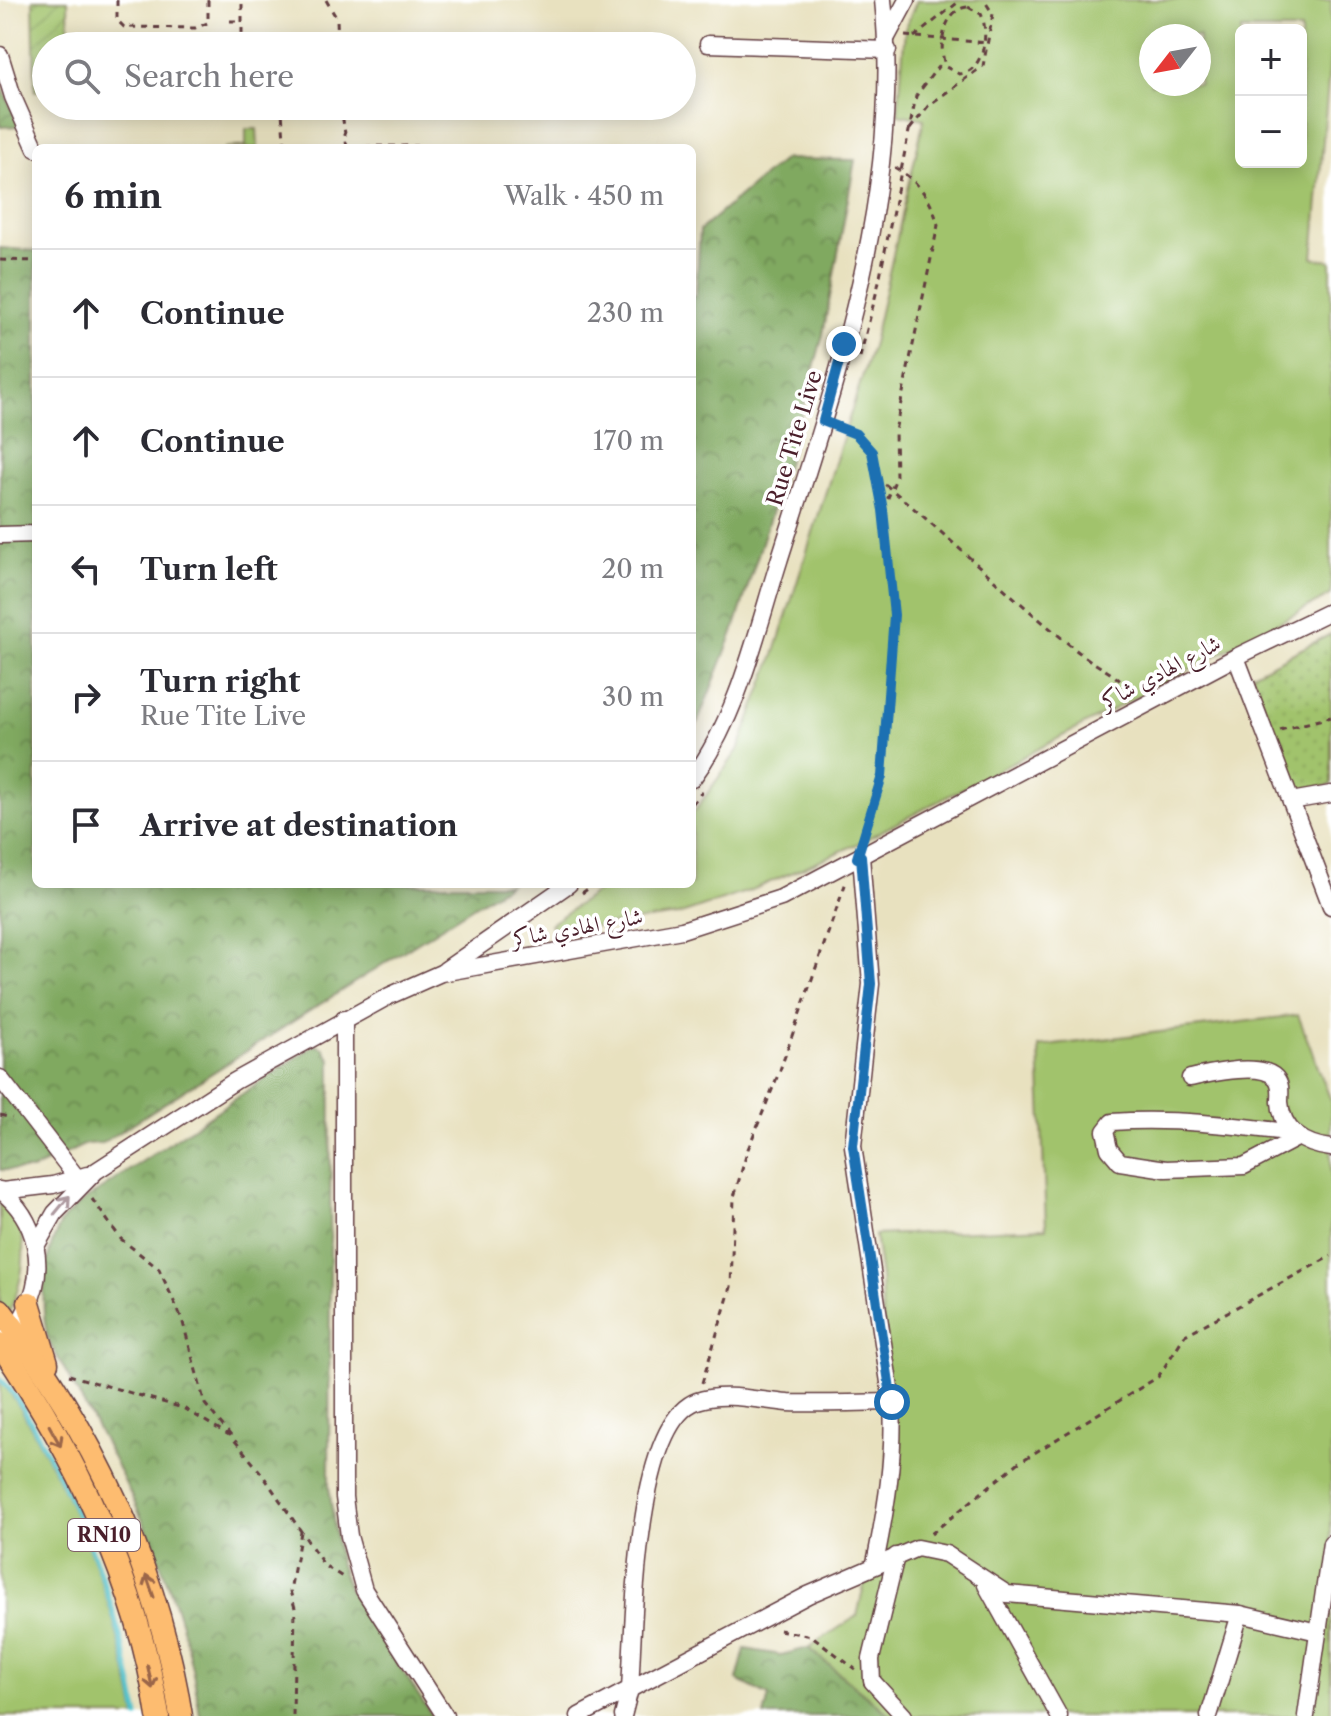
<!DOCTYPE html>
<meta charset="utf-8">
<style>
:root{--surface:#fff;--page:#f7f7f7;--text:#2b2b33;--muted:#7c7c81;--line:#e1e1e2}
body{margin:0;font-family:"Libre Caslon Text",Amiri,serif;background:var(--page);color:var(--text)}
.controls{position:absolute;right:24px;top:24px;display:grid;overflow:hidden;border-radius:12px;box-shadow:0 4px 20px #0003}
.controls button{width:72px;height:72px;display:grid;place-items:center;padding:0;border:0;border-bottom:2px solid var(--line);background:var(--surface);color:var(--text);font:40px sans-serif}
.compass{position:absolute;left:1139px;top:24px;width:72px;height:72px;border-radius:50%;background:var(--surface);box-shadow:0 4px 20px #0003;rotate:239deg}
.stop{position:absolute;width:24px;height:24px;margin:-18px;border:6px solid #1f6fb2;border-radius:50%;background:#fff}
.stop.end{background:#1f6fb2;border-color:#fff;box-shadow:0 2px 8px #0008}
.list{margin:0;padding:0;list-style:none}
h2{display:flex;justify-content:space-between;align-items:center;height:104px;margin:0;padding:0 32px;font-size:34px}
h2 small{font-size:26px;font-weight:400;color:var(--muted)}
.list li{display:grid;grid-template-columns:52px 1fr auto;gap:24px;align-items:center;box-sizing:border-box;height:128px;padding:0 32px;border-top:2px solid var(--line)}
.list b{display:block;font-size:30px;white-space:nowrap}
.list p{margin:0;font-size:26px;white-space:nowrap;color:var(--muted)}
.list em{font-size:26px;font-style:normal;color:var(--muted)}
.icon{flex:none;width:44px;height:44px;fill:none;stroke:currentColor;stroke-width:2;stroke-linecap:round;stroke-linejoin:round}
.map{position:relative;flex:none;width:1331px;height:1716px;overflow:hidden}
.search{position:absolute;background:var(--surface);box-shadow:0 4px 20px #0003;left:32px;top:32px;width:664px;height:88px;display:flex;align-items:center;gap:20px;box-sizing:border-box;padding:0 28px;border-radius:44px;color:var(--muted);font-size:30px}
.panel{position:absolute;background:var(--surface);box-shadow:0 4px 20px #0003;left:32px;top:144px;width:664px;height:744px;border-radius:12px}
.map>svg:first-child{display:block}
</style>
<div class="map">
<svg width="1331" height="1716" viewBox="0 0 1331 1716">
<defs>
<pattern id="forest-crowns" width="20" height="18" patternUnits="userSpaceOnUse" patternTransform="scale(2)"><rect width="20" height="18" fill="#80a960"/><path d="M2 6a3 3 0 1 1 6 0M12 15a3 3 0 1 1 6 0" fill="none" stroke="#6b894f"/></pattern>
<pattern id="park-dots" width="8" height="8" patternUnits="userSpaceOnUse" patternTransform="scale(2)"><rect width="8" height="8" fill="#a1c36c"/><path d="M2 2h.1M6 6h.1" fill="none" stroke="#8ca75e" stroke-width="1.8" stroke-linecap="round"/></pattern>
<pattern id="garden-furrows" width="10" height="10" patternUnits="userSpaceOnUse" patternTransform="scale(2)"><rect width="10" height="10" fill="#a1c36c"/><path d="M-1 1l2-2M0 10L10 0M9 11l2-2" fill="none" stroke="#8ca75e"/></pattern>
</defs>
<rect width="100%" height="100%" fill="#fff"/>
<filter id="ink" filterUnits="userSpaceOnUse"><feTurbulence type="fractalNoise" baseFrequency=".0125" numOctaves="2"/><feDisplacementMap in="SourceGraphic" scale="16" xChannelSelector="R" yChannelSelector="G"/><feConvolveMatrix kernelMatrix="1 2 1 2 8 2 1 2 1" color-interpolation-filters="sRGB"/></filter>
<filter id="wash" filterUnits="userSpaceOnUse"><feTurbulence type="fractalNoise" baseFrequency=".006" numOctaves="4" result="noise"/><feDisplacementMap in="SourceGraphic" scale="32" xChannelSelector="R" yChannelSelector="G"/><feGaussianBlur stdDeviation="1.8" result="paint"/><feColorMatrix in="noise" values="0 0 0 0 0 0 0 0 0 0 0 0 0 0 0 0 0 1.4 0 .05"/><feComposite in="paint" operator="in"/></filter>
<g filter="url(#wash)">
<rect width="100%" height="100%" fill="#e8e1bf"/>
<g fill="#a1c36c" stroke="#76714c" stroke-width="2" fill-rule="evenodd">
<path d="M917,0H1331V48L1313,258L1331,261V595L857,844L752,890L678,915L555,932L550,924L608,884H692V815L738,750L774,655L873,343L924,119L898,114L905,29ZM1301,30V162H1241V30ZM1151,36H1199V84H1151Z"/>
<polygon points="246,129 257,129 258,148 224,148 246,146"/>
<polygon points="1298,1015 1331,1101 1331,1716 891,1716 808,1648 857,1616 883,1505 888,1460 881,1277 875,1235 1046,1228 1039,1047"/>
<path d="M0,1204C39,1223 22,1299 0,1326Z"/>
<path d="M0,1381C17,1398 28,1423 40,1444C89,1533 117,1616 136,1716H0Z"/>
</g>
<g fill="url(#forest-crowns)" stroke="#656446" stroke-width="2">
<polygon points="0,82 19,126 0,127"/>
<polygon points="784,159 855,160 823,335 793,445 734,630 692,737 692,295 696,295 700,230"/>
<polygon points="0,248 36,251 36,884 509,884 102,1143 86,1144 32,1170 0,1170"/>
<path d="M315,1045L324,1048L331,1060L329,1487L339,1562L349,1589L432,1716H200C184,1581 115,1458 49,1342C39,1309 43,1256 60,1225C64,1216 74,1209 82,1202Z"/>
<polygon points="808,1648 891,1716 764,1716 769,1696 737,1680 745,1649 781,1655"/>
</g>
<polygon fill="url(#park-dots)" stroke="#76714c" stroke-width="2" points="1331,634 1331,785 1292,792 1252,674"/>
<polygon fill="url(#garden-furrows)" stroke="#76714c" stroke-width="2" points="33,0 68,0 69,46 46,46 46,90 35,91"/>
<g fill="none" stroke-linecap="round" stroke-linejoin="round">
<path stroke="#53c1ca" stroke-width="5" d="M0,1379C19,1396 31,1423 43,1445C90,1532 121,1619 138,1716"/>
</g>
</g>
<g filter="url(#ink)">
<g fill="none" stroke-linecap="round" stroke-linejoin="round">
<defs>
<g id="minor">
<polyline points="887,37 907,0"/>
<polyline points="708,44 888,50"/>
<polyline points="0,55 13,97 36,149"/>
<polyline points="0,535 36,534"/>
<polyline points="1236,657 1331,906"/>
<path d="M692,779C738,717 756,634 779,561C836,381 903,192 883,0"/>
<polyline points="1291,801 1331,794"/>
<path d="M861,856L871,984L853,1146L892,1402C895,1458 886,1509 875,1563"/>
<polyline points="445,970 569,884"/>
<polyline points="344,1019 344,1497 349,1536 364,1590 445,1716"/>
<polyline points="0,1078 81,1183"/>
<path d="M1190,1078C1209,1074 1261,1061 1276,1078C1282,1085 1280,1093 1280,1102C1282,1131 1304,1145 1331,1148"/>
<path d="M1293,1133C1233,1125 1173,1118 1112,1122L1105,1131L1109,1149L1120,1162L1166,1169L1244,1166L1297,1138"/>
<path d="M0,1190C37,1219 48,1268 26,1310C21,1320 17,1328 8,1335"/>
<polyline points="2,1191 53,1185 87,1175"/>
<polyline points="36,1246 55,1213 96,1171 235,1081 389,996 441,973 682,930 781,898 1236,657 1331,611"/>
<polyline points="896,1556 871,1659 872,1681 904,1716"/>
<polyline points="986,1585 1059,1716"/>
<polyline points="579,1716 808,1595 917,1548 946,1554 1007,1594 1240,1614"/>
<path d="M623,1716L630,1689C634,1631 634,1424 697,1401C724,1391 760,1401 788,1403C823,1404 857,1403 892,1402"/>
<polyline points="1209,1716 1240,1614 1318,1632"/>
<polyline points="1306,1716 1331,1543"/>
</g>
<g id="highway">
<polyline points="29,1303 47,1363"/>
<path d="M0,1310C92,1429 158,1567 181,1716"/>
<path d="M0,1344C75,1454 138,1583 158,1716"/>
</g>
</defs>
<use href="#minor" stroke="#623c41" stroke-width="19"/>
<use href="#highway" stroke="#623c41" stroke-width="25"/>
<g stroke="#623c41" stroke-width="3" stroke-dasharray="6 6" stroke-linecap="butt">
<polyline points="117,0 117,20 124,27 195,28 212,21"/>
<polyline points="208,0 208,20"/>
<polyline points="326,0 337,19 338,46"/>
<path d="M968,7L981,14C990,33 983,73 959,74L946,67C937,48 944,8 968,7Z"/>
<polyline points="230,21 242,21"/>
<polyline points="905,36 989,43"/>
<polyline points="914,37 961,0"/>
<polyline points="242,46 242,0"/>
<polyline points="250,106 282,112 284,140 293,147 417,146"/>
<polyline points="341,106 347,148"/>
<polyline points="910,129 929,105 983,66 993,14 984,0"/>
<polyline points="0,260 36,261"/>
<polyline points="860,357 878,286 916,96 943,60"/>
<polyline points="837,425 856,434 872,452 883,510 894,615 882,776 864,834"/>
<path d="M876,477C935,524 989,577 1046,625C1061,637 1078,653 1094,663C1110,673 1120,678 1132,693"/>
<path d="M883,510L896,478L895,431L938,225C931,198 918,181 894,167"/>
<polyline points="1280,730 1331,717"/>
<polyline points="692,804 702,792"/>
<polyline points="582,893 595,884"/>
<polyline points="0,1115 12,1118"/>
<polyline points="92,1199 121,1239 159,1269 182,1319 205,1404 262,1474 324,1565 344,1578"/>
<polyline points="69,1375 183,1408 229,1435"/>
<polyline points="702,1383 731,1287 734,1197 748,1149 780,1070 846,882"/>
<polyline points="931,1534 1018,1463 1158,1377 1185,1335 1331,1256"/>
<polyline points="779,1630 812,1636 855,1669"/>
<polyline points="293,1716 295,1608 290,1591 301,1532"/>
</g>
<use href="#minor" stroke="#fff" stroke-width="16"/>
<use href="#highway" stroke="#fdbc70" stroke-width="22"/>
</g>
<defs><path id="oneway-shaft" d="M-6 0H5M1.5-3L5.5 0L1.5 3" fill="none" stroke-width="1.6" stroke-linecap="round" stroke-linejoin="round" transform="scale(2)"/></defs>
<use stroke="#ae9aa0" href="#oneway-shaft" transform="translate(62 1205) rotate(-50)"/>
<g stroke="#9b664a">
<use href="#oneway-shaft" transform="translate(55 1436) rotate(61)"/>
<use href="#oneway-shaft" transform="translate(150 1586) rotate(-109)"/>
<use href="#oneway-shaft" transform="translate(150 1677) rotate(78)"/>
</g>
</g>
<g fill="none" stroke-linecap="round" stroke-linejoin="round" filter="url(#ink)">
<polyline stroke="#1f6fb2" stroke-width="10" points="844,344 823,421 856,434 872,452 883,510 894,615 882,776 857,858 861,856 871,984 853,1146 892,1402"/>
</g>
<g text-anchor="middle" stroke-width="7" stroke-linejoin="round" paint-order="stroke">
<rect fill="#fff" stroke="#80626b" stroke-width="2" x="68" y="1519" width="72" height="32" rx="6"/>
<g font-size="20" font-weight="bold" fill="#4a1f2b">
<text x="104" y="1542">RN10</text>
</g>
<g font-size="22" fill="#4a1f2b" stroke="#fff">
<text transform="translate(794 438) rotate(-73)" y="8">Rue Tite Live</text>
<text transform="translate(1160 672) rotate(-28)" y="8">شارع الهادي شاكر</text>
<text transform="translate(577 927) rotate(-10)" y="8">شارع الهادي شاكر</text>
</g>
</g>
</svg>
<div class="controls">
<button>+</button>
<button>−</button>
</div>
<svg class="compass" viewBox="-18 -18 36 36"><path d="M0-13l5 13h-10z" fill="#e53935"/><path d="M0 13l5-13h-10z" fill="#7c7c81"/></svg>
<div class="stop" style="left:892px;top:1402px"></div>
<div class="stop end" style="left:844px;top:344px"></div>
<div class="search"><svg class="icon" aria-label="search" viewBox="0 0 24 24"><circle cx="10" cy="10" r="6"/><path d="M15 15l6 6"/></svg>Search here</div>
<section class="panel">
<h2>6 min<small>Walk · 450 m</small></h2>
<ul class="list">
<li><svg class="icon" aria-label="ahead" viewBox="0 0 24 24"><path d="M12 20V5M6 11l6-6 6 6"/></svg><div><b>Continue</b></div><em>230 m</em></li>
<li><svg class="icon" aria-label="ahead" viewBox="0 0 24 24"><path d="M12 20V5M6 11l6-6 6 6"/></svg><div><b>Continue</b></div><em>170 m</em></li>
<li><svg class="icon" aria-label="left" viewBox="0 0 24 24"><path d="M17 20v-9H6M10 6l-5 5 5 5"/></svg><div><b>Turn left</b></div><em>20 m</em></li>
<li><svg class="icon" aria-label="right" viewBox="0 0 24 24"><path d="M7 20v-9h11M14 6l5 5-5 5"/></svg><div><b>Turn right</b><p>Rue Tite Live</p></div><em>30 m</em></li>
<li><svg class="icon" aria-label="arrive" viewBox="0 0 24 24"><path d="M6 21V4h12l-3 4 3 4H6"/></svg><div><b>Arrive at destination</b></div></li>
</ul>
</section>
</div>
